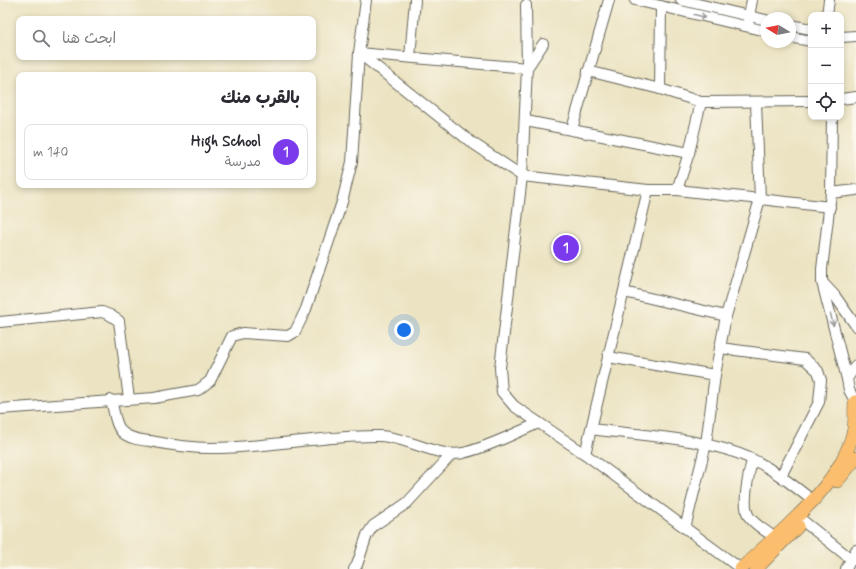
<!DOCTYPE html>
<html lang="ar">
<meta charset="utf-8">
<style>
:root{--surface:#fff;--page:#f2f2f3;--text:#2b2b33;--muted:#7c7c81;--line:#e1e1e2;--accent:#7c3aed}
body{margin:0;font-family:Mynerve,"Playpen Sans Arabic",sans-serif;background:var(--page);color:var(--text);direction:rtl}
.controls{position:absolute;right:12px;top:12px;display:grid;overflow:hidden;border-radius:8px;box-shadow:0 2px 6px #0003}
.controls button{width:36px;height:36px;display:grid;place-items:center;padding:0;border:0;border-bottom:1px solid var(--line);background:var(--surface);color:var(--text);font:20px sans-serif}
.compass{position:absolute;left:760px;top:12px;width:36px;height:36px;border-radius:50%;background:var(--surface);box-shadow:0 2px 6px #0003;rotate:280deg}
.you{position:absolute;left:404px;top:330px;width:14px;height:14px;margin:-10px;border:3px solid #fff;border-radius:50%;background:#1a73e8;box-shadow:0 0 0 6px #1a73e833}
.badge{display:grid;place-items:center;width:26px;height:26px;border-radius:50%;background:var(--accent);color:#fff;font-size:13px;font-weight:700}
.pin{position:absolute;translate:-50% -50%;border:2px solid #fff;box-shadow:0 1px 4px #0006}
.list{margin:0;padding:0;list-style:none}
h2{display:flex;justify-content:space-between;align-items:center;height:52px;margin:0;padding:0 16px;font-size:17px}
h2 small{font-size:13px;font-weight:400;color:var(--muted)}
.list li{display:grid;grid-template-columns:26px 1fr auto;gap:12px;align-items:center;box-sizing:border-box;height:56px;margin:0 8px 8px;padding:0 8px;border:1px solid var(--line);border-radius:8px}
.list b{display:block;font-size:15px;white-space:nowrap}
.list p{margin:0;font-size:13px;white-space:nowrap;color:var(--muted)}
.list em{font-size:13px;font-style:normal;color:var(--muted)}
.icon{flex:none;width:22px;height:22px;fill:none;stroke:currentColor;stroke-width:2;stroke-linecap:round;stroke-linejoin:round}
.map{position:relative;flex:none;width:856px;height:569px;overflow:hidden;direction:ltr}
.search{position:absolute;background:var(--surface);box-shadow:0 2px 6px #0003;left:16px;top:16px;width:300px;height:44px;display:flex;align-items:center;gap:10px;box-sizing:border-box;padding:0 14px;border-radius:8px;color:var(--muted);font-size:15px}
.panel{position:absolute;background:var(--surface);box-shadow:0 2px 6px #0003;left:16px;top:72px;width:300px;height:116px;border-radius:8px;direction:rtl}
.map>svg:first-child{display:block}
</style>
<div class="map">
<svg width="856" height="569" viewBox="0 0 856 569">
<rect width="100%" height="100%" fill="#fbf7ec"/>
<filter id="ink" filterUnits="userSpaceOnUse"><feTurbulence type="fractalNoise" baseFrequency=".025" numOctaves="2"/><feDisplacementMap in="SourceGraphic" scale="8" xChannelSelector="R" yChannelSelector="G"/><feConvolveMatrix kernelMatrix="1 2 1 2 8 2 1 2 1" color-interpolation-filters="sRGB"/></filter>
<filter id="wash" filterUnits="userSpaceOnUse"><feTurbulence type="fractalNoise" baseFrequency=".012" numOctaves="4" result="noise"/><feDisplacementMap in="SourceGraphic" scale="16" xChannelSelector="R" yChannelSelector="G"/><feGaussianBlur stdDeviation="0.9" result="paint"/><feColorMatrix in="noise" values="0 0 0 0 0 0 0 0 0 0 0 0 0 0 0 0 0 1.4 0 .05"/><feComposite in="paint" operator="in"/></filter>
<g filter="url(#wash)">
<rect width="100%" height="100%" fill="#ebe3c1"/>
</g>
<g filter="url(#ink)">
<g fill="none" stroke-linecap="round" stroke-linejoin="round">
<defs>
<g id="minor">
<polyline points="635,0 766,31"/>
<polyline points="681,0 766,20"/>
<polyline points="526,5 527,68 522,176 500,368 502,392 514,406 585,454 741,569"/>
<polyline points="827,15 829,0"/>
<polyline points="748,22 752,0"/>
<polyline points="790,25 811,29"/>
<polyline points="790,37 811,41"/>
<polyline points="841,37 856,36"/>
<polyline points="359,53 471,142 522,176 648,190 677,190 760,199 830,207"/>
<polyline points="359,53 527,68 543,44"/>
<polyline points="410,57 415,0"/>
<polyline points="588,71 660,89 701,102 811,101"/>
<polyline points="660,89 661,6"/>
<polyline points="841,99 856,97"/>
<polyline points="832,117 831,193 822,269 822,282 847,379"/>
<polyline points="526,121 689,153 701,102"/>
<polyline points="572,129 609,0"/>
<polyline points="677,190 689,153"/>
<polyline points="831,193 856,190"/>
<polyline points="822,282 835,296 856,326"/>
<polyline points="624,292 726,316"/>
<polyline points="0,322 102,312 110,315 119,321 129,399"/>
<polyline points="720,348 805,359 818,371 821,380 819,402 781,476"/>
<polyline points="608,357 715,375 726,316 760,199 756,103"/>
<polyline points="856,365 847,379 849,390 856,403"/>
<path d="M111,400C114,410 115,425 122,432C129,439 141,440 150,441C170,445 190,448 211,448C267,448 323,435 380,436C407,437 438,458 463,453C489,447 515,433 539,423"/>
<polyline points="0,409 154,398 198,390 210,381 232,336 243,333 288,336 295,332 306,309 342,202 352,162 359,53 366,0"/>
<path d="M591,429C644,436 703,437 752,459C774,470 793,485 812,500"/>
<polyline points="585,454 648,190"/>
<path d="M752,460C749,473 742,502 748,515C752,523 766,531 774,537"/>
<polyline points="803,521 851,559 856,560"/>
<polyline points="685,528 706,444 715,375"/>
<polyline points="354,569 357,565 367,535 373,526 407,503 452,454"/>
<polyline points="846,569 856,550"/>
</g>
<g id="major">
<polyline points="837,481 856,458"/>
<path d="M741,569C780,531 840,487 853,433C856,423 854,412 855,402"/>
<polyline points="756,569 798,526"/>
</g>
</defs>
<use href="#minor" stroke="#646256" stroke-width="12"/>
<use href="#major" stroke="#646256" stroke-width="14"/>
<use href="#minor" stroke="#fff" stroke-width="10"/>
<use href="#major" stroke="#fabe6e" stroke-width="13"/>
</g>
<defs><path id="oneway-shaft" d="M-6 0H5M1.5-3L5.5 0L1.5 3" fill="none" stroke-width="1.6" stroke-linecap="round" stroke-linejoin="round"/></defs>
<g stroke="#999">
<use href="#oneway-shaft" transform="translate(700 16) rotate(14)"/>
<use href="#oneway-shaft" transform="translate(832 320) rotate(76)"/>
</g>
</g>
</svg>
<div class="controls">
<button>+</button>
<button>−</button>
<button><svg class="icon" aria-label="locate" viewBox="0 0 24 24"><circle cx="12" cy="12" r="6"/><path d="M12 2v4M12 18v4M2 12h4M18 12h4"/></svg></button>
</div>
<svg class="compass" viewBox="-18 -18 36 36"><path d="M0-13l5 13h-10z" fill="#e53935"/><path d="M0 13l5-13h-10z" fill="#7c7c81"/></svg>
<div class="you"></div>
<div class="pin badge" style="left:566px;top:248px">1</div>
<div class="search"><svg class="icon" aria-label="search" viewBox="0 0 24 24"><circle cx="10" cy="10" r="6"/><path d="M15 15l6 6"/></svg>ابحث هنا</div>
<section class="panel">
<h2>بالقرب منك<small></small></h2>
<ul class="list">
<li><span class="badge">1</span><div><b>High School</b><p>مدرسة</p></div><em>140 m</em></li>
</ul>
</section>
</div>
